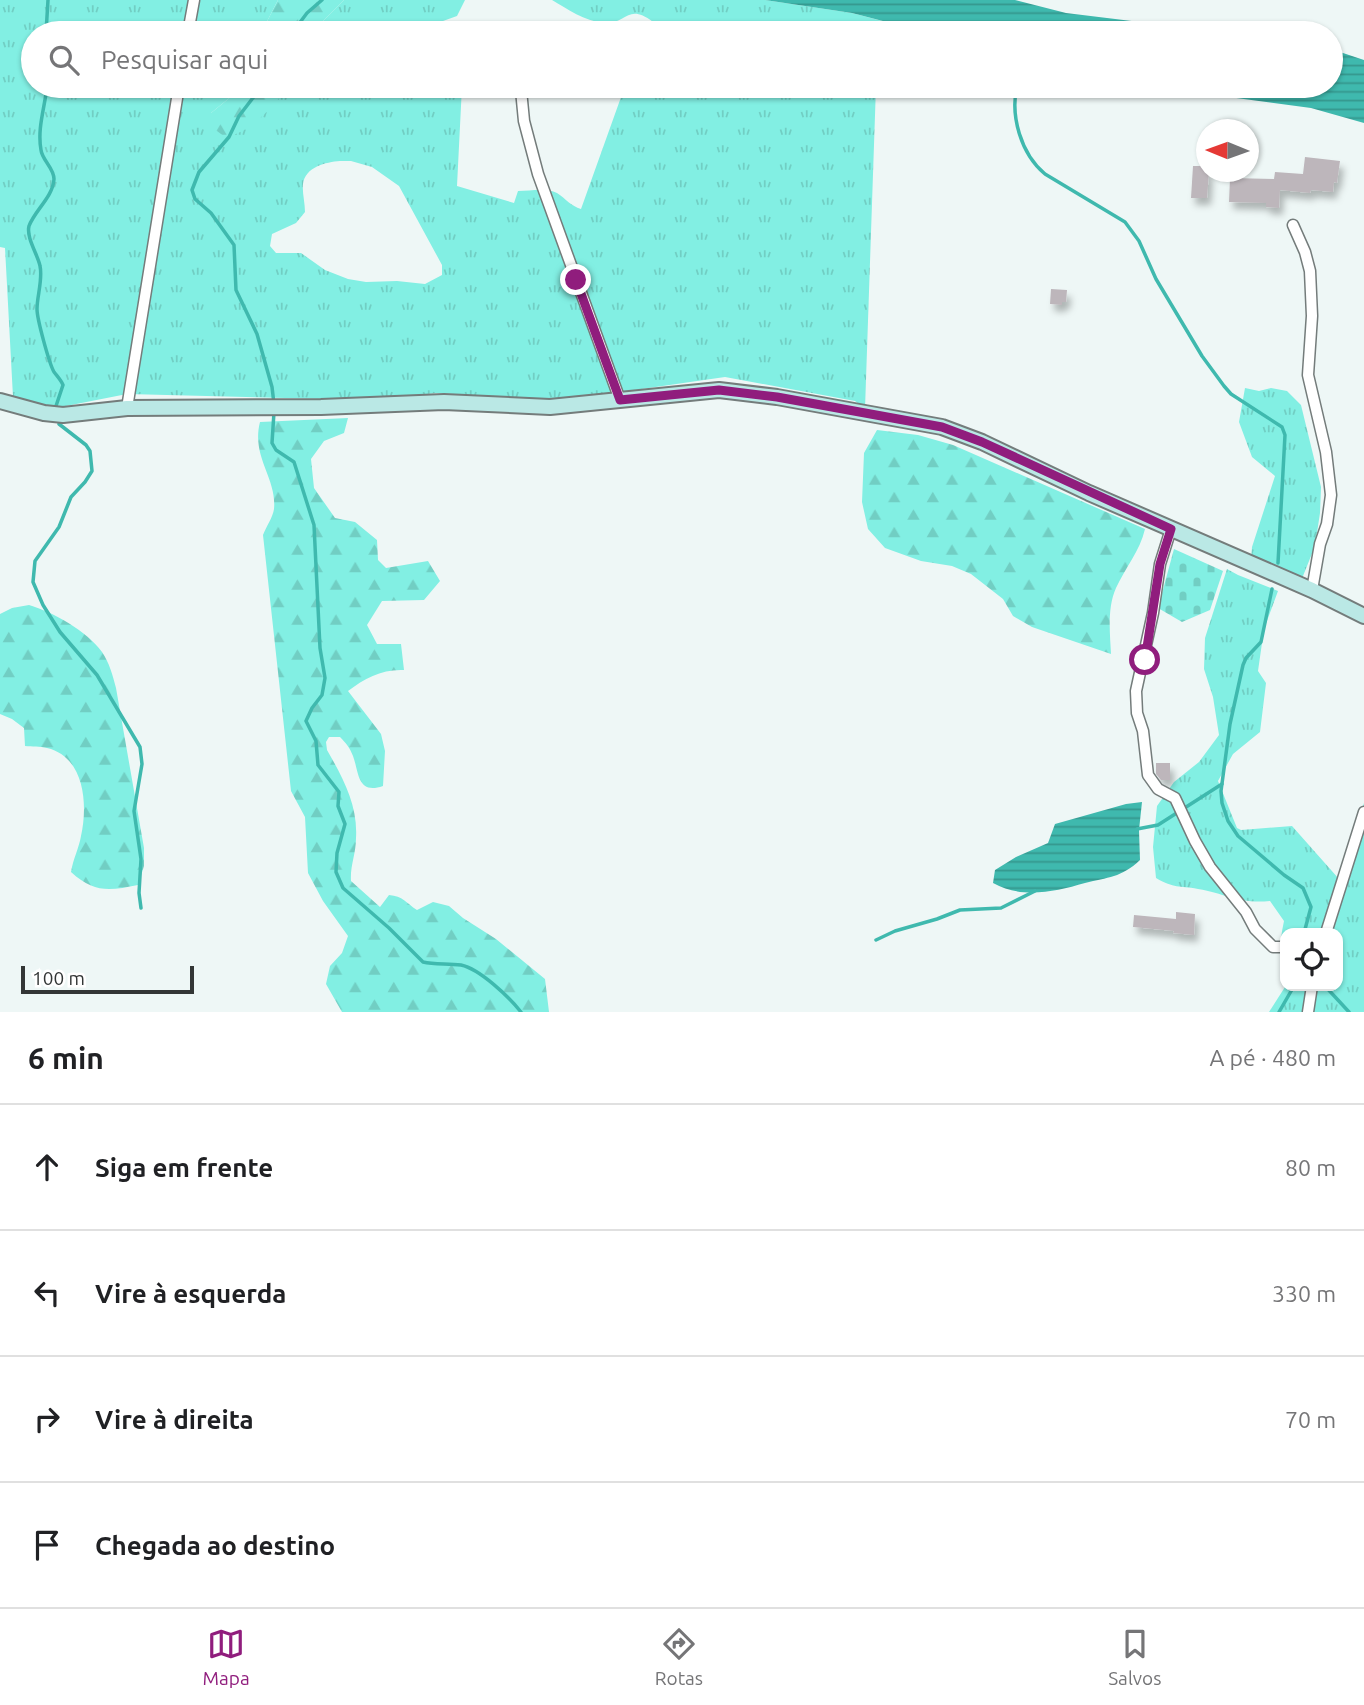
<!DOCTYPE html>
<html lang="pt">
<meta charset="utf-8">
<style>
:root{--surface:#fff;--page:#f2f2f2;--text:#202124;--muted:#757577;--line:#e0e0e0;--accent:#901d7d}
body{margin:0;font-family:Ubuntu,sans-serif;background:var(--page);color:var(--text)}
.controls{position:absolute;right:21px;bottom:21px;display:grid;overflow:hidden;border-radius:14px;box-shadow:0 2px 5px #0004}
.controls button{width:63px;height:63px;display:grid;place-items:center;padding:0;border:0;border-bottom:2px solid var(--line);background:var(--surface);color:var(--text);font:35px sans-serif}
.compass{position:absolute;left:1196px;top:119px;width:63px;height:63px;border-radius:50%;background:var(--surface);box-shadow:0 2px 5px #0004;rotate:271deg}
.scale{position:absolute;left:21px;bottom:18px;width:173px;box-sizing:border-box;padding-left:7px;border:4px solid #333636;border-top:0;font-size:19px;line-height:24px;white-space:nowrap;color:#333636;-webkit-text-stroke:5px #fff;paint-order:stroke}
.stop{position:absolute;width:21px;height:21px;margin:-16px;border:5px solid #901d7d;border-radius:50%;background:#fff}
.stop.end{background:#901d7d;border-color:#fff;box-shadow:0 2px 7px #0008}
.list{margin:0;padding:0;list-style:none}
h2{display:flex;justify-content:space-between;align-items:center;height:91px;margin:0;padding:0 28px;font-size:30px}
h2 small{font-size:23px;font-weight:400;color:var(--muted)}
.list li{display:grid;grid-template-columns:46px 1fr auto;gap:21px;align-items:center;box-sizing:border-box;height:126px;padding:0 28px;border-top:2px solid var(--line)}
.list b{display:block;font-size:26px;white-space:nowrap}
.list em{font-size:23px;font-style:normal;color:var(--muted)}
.icon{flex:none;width:38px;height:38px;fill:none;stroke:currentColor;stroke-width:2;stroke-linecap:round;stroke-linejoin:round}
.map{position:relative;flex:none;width:1364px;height:1012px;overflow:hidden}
.search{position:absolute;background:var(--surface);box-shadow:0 2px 5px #0004;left:21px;right:21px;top:21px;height:77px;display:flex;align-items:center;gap:18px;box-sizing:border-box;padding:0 24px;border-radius:38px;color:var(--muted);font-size:26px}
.sheet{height:595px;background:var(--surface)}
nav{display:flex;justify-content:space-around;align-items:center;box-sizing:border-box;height:98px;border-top:2px solid var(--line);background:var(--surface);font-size:19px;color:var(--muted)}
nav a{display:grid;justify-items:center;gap:4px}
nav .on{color:var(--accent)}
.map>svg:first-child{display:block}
</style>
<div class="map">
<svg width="1364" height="1012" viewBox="0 0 1364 1012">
<defs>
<pattern id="grass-tufts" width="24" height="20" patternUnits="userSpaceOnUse" patternTransform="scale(1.75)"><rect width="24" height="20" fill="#82efe3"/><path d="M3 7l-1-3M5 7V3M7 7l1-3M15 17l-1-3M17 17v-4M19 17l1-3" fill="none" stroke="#71cec3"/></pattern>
<pattern id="forest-firs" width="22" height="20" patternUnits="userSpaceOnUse" patternTransform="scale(1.75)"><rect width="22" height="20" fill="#82efe3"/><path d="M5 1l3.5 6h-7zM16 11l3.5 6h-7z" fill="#71cec3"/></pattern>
<pattern id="cemetery-stones" width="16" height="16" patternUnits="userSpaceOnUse" patternTransform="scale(1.75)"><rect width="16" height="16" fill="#82efe3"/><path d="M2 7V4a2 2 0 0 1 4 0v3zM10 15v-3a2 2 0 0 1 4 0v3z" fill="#71cec3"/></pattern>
<pattern id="water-rules" width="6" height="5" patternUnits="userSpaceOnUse" patternTransform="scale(1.75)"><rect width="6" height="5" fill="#3fb9ae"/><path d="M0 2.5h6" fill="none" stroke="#35978e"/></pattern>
<filter id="shadow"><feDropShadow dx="4" dy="7" stdDeviation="3.5" flood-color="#0004"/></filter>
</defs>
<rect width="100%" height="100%" fill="#eef7f6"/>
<g fill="url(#grass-tufts)" fill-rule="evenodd">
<path d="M0,0H278L261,33H33V86H244L211,113L257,120L289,86H462L457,186L514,203L518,191C530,191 546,187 557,193C566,199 571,206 581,209L625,86H876L865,409L855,401L725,377L607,394L549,400L437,393L369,400L127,394L61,407L41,406L13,397L5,248L0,247ZM340,161H351L372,167L399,186L442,265V275L425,284L397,281L366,282L348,279L325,270L301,253H276L270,246L272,234L296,223L305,212C305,203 302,192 303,184C305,167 326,162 340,161Z"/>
<polygon points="344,0 465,0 457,16 429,26 424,33 311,33"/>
<path d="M552,0H765L852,13L924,32L648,33L653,22C627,2 627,25 603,23C585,21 567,9 552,0Z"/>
<polygon points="1245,388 1259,391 1271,388 1287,391 1301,405 1321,487 1320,513 1315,546 1301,581 1251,561 1252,547 1275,476 1252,457 1239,422"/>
<path d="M1227,569L1238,575L1278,591L1264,629L1258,671L1266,683L1260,732L1233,754L1218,781L1237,828L1241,830L1292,826L1339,879L1364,803V1012H1269L1285,987C1278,964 1279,944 1284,921L1270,901C1239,904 1227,894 1198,889C1178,885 1175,889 1156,878L1153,847L1157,806L1174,782L1199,762L1219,735L1213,697L1204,669L1205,638ZM1285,933H1338V986H1285Z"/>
</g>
<g fill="url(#forest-firs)">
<polygon points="278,0 344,0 311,33 261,33"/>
<path d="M244,86H289C274,105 250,134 225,137L213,128L211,113Z"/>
<path d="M348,418L344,433L324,441L311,459L314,488L335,518L355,522L377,540L378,560L386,568L428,561L440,581L424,600L382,601L367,625L377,644H401L404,670C382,669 365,678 348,691L381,734L385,751L383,786C357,795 359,772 353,756C350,748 346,743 340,737H329L326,742L327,750C343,778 358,805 356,838C356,854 350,866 351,881L380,907L389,895C403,896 406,903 417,910L433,902L449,906L463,918L496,939L545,979L549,1012H342L326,984L330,966L342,953L348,936L323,901L308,873L305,817L291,791L263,535C266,527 273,517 274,509C277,478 251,457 260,422Z"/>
<path d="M877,430L918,435L953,445L1145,529C1140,551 1125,568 1116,588C1107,608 1110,633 1111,654L1032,627L1013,616L1003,599L971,574L952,566L921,561L885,548L868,529L862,502L864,453Z"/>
<path d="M29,605C53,612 87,631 102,652C109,662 113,676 116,688L144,848V866L138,885C109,891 94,893 71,872C73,859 79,848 81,836C88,805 85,757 47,748C40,746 32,747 25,746L24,728L12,719L0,714V614L12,608Z"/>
</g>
<polygon fill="url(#cemetery-stones)" points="1174,549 1223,571 1210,610 1182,622 1158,608"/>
<g fill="url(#water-rules)">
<polygon points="765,0 1015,0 1066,13 1230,33 929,33 852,13"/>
<polygon points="1331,49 1364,60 1364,123 1311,108 1146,86 1331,86"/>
<path d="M1142,802L1139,830L1140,860C1121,878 1108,877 1085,883C1054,892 1022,899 993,883L995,870L1016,857L1048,843L1055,824L1126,804Z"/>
</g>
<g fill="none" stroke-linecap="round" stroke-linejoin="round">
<g stroke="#3fb9ae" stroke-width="3.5">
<polyline points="46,33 48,0"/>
<polyline points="292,33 307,13 322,0"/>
<path d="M47,86C45,107 37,128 41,150C42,160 54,168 54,179C53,197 35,210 29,226C26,238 38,255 40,266C43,279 37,296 37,309C37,319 49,363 54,372C57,376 61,380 63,385L56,406"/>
<polyline points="262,86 239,116 229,137 199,172 192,190 195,199 211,213 234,245 236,290 257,334 272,387 274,404"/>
<path d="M1017,86C1010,116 1021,154 1045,174L1125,222L1139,241L1156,279L1202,356L1224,386L1231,394L1282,427L1285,435L1278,563"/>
<path d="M274,412L272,443L276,450L294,462L314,525L320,648L325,678L322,695L312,708L306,721L316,741L318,765L339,792L338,806L345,824L337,853L336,872L343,888L389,928L423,962C435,965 448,963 461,965C480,969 509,997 521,1012"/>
<polyline points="59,424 86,445 90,451 92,471 85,482 71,497 59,527 35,561 33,582 43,605 60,632 97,675 140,747 142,764 134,811 141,859 139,893 141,908"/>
<polyline points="1272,589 1261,642 1246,658 1243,665 1230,724 1221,791 1222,803 1228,821 1238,836 1284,875 1303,888 1311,907 1304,933"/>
<polyline points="1137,829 1158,825 1222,784"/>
<polyline points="876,940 895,931 937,919 960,910 1001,908 1035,891"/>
<polyline points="1325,986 1349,1012"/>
<polyline points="1279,1012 1294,986"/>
</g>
</g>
<g fill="#bdb6bb" filter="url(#shadow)">
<polygon points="1305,157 1340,161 1337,183 1334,182 1333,192 1311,190 1310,193 1280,190 1279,208 1266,207 1266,203 1229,202 1230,178 1274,179 1275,172 1303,174"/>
<polygon points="1193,166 1207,166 1207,172 1209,172 1207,198 1191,198"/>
<polygon points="1051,289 1067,290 1066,302 1062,302 1062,305 1050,304"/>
<polygon points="1156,763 1170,763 1170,780 1161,780 1156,774"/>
<polygon points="1176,912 1195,914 1194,935 1173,933 1174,931 1133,927 1134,915 1176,919"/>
</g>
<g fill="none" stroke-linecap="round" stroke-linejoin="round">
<defs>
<g id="street">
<polyline points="188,33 194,0"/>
<polyline points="521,90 524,121 538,174 620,400"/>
<polyline points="1293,225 1305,252 1310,271 1312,316 1308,375 1326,452 1331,495 1327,524 1320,544 1312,590"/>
<polyline points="127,408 179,86"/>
<polyline points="1171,529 1160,564 1153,613 1136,691 1137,713 1143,731 1148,775 1158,789 1175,798 1195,841 1210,867 1246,912 1255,929 1273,947 1285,947"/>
<polyline points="1326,933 1364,812"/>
<polyline points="1308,1012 1312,986"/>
</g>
<polyline id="secondary" points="0,401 44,413 63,415 127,408 321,407 444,402 550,407 719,390 777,397 942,427 982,442 1089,493 1312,590 1364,616"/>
</defs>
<use href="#street" stroke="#747c7b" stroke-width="13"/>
<use href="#secondary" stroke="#747c7b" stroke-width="18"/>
<use href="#street" stroke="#fff" stroke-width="10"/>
<use href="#secondary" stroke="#bae8e5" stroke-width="14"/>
</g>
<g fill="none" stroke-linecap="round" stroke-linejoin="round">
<polyline stroke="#901d7d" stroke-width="9" points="576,280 620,400 719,390 777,397 942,427 982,442 1171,529 1160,564 1145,660"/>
</g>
</svg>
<div class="controls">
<button><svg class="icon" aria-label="locate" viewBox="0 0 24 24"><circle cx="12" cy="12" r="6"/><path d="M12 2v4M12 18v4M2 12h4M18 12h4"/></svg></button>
</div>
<svg class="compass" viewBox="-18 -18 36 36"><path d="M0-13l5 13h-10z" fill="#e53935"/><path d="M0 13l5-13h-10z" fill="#757577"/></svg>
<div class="scale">100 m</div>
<div class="stop" style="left:1145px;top:660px"></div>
<div class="stop end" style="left:576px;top:280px"></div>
<div class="search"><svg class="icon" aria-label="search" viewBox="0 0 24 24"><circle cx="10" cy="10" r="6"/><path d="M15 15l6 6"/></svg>Pesquisar aqui</div>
</div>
<section class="sheet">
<h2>6 min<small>A pé · 480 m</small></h2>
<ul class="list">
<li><svg class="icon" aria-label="ahead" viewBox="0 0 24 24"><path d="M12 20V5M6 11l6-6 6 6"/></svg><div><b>Siga em frente</b></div><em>80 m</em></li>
<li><svg class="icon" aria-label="left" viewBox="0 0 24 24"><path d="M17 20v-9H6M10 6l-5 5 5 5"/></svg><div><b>Vire à esquerda</b></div><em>330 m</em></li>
<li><svg class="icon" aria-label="right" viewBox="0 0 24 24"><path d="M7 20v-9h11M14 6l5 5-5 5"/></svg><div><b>Vire à direita</b></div><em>70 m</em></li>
<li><svg class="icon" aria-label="arrive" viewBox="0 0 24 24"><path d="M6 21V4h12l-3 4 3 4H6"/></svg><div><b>Chegada ao destino</b></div></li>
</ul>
</section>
<nav>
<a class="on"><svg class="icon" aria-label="map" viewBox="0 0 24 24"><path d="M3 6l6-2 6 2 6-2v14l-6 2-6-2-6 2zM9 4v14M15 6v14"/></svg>Mapa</a>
<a><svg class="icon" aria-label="directions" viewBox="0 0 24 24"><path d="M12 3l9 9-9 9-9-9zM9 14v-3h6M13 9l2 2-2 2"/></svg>Rotas</a>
<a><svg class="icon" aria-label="saved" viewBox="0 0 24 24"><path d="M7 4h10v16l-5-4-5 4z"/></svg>Salvos</a>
</nav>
